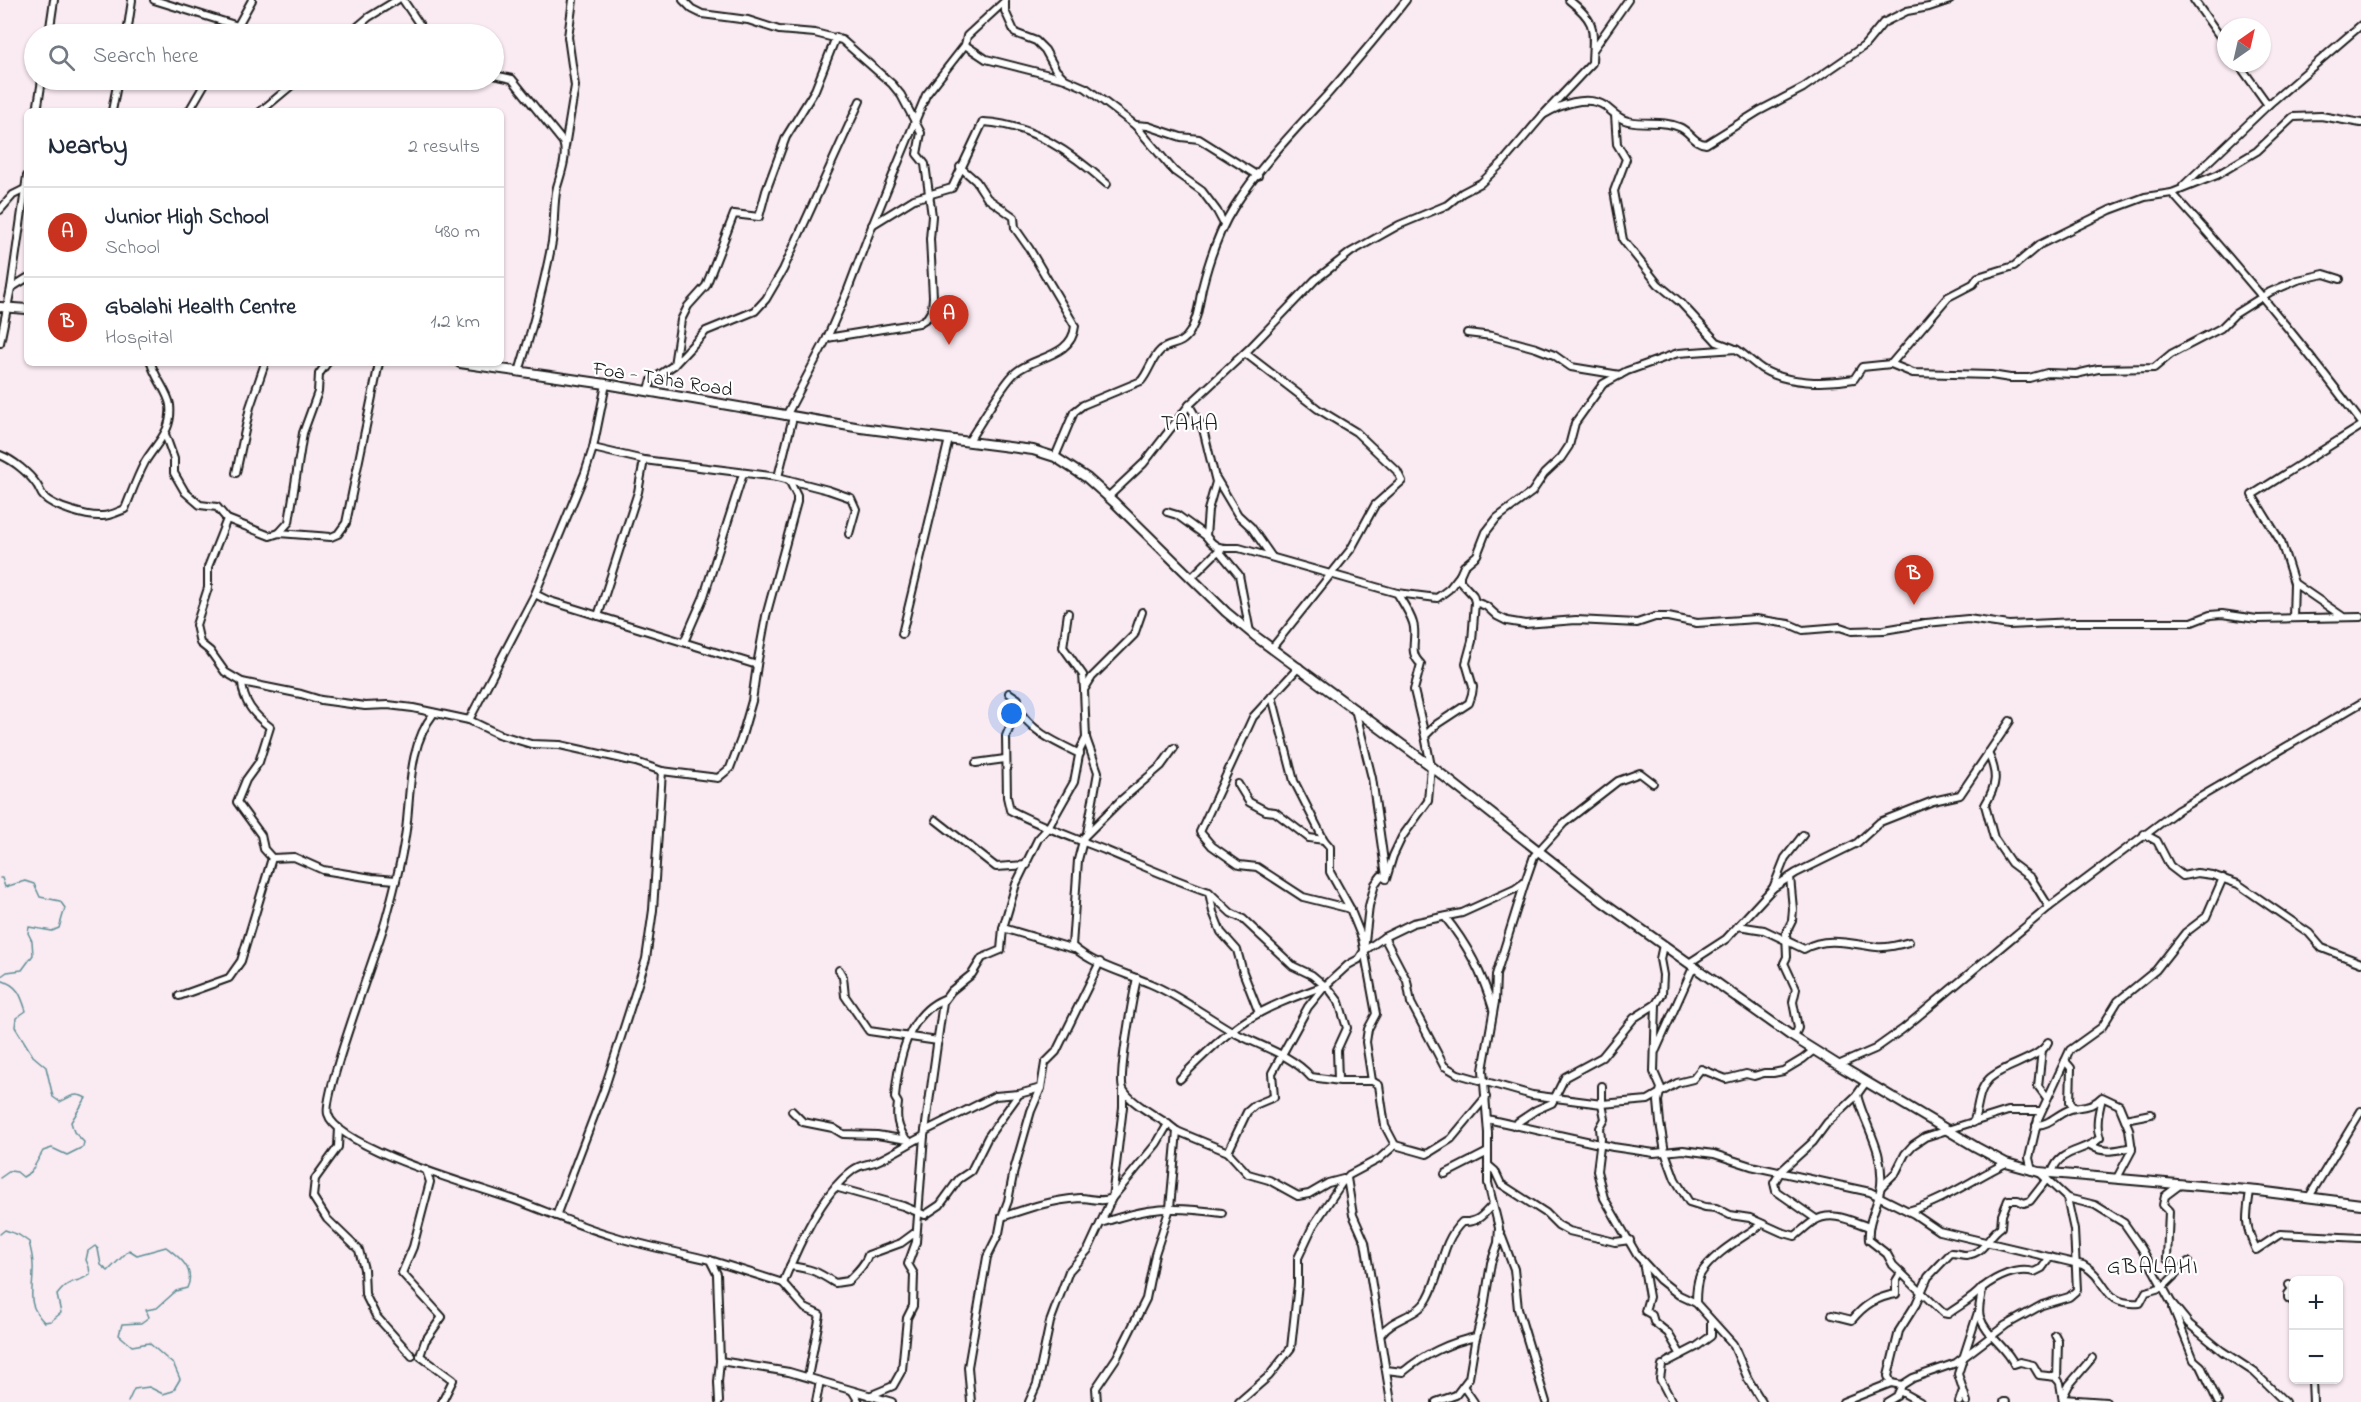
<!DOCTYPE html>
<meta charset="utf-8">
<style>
:root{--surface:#fff;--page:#f2f2f3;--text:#1f2937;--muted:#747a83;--line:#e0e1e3;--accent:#c8321e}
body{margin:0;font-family:"Indie Flower",sans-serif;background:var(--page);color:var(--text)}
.controls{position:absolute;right:18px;bottom:18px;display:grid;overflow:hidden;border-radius:9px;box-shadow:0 2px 4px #0004}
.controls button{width:54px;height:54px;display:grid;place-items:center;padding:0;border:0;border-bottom:2px solid var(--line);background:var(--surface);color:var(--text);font:30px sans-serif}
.compass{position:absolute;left:2217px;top:18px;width:54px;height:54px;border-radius:50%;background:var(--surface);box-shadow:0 2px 4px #0004;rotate:34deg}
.you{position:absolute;left:1012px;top:714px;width:21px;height:21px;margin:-15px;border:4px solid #fff;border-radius:50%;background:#1a73e8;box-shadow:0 0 0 9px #1a73e833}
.badge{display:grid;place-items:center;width:39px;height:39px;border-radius:50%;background:var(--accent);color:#fff;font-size:20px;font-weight:700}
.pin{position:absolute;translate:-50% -50px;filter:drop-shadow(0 2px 3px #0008)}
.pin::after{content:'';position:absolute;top:32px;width:21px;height:18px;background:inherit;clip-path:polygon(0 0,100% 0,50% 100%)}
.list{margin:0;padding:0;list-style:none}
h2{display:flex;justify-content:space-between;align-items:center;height:78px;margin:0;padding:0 24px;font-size:26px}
h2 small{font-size:20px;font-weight:400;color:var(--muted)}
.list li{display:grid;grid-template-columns:39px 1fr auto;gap:18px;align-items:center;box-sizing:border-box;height:90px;padding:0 24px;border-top:2px solid var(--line)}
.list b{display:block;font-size:22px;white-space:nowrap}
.list p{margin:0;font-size:20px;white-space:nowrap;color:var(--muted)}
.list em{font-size:20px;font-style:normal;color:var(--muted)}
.icon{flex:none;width:33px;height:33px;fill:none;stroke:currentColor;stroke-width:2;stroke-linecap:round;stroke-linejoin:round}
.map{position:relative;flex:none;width:2361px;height:1402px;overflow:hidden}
.search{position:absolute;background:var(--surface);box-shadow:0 2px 4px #0004;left:24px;top:24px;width:480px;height:66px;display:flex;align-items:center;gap:15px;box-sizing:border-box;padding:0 21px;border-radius:33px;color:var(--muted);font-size:22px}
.panel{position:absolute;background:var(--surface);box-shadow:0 2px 4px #0004;left:24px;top:108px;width:480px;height:258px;border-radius:9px}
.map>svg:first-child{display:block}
</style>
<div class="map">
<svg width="2361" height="1402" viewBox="0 0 2361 1402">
<rect width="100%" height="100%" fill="#faeaf2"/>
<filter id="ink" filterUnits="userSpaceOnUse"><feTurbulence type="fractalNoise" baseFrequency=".0167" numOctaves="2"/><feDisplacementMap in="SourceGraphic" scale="12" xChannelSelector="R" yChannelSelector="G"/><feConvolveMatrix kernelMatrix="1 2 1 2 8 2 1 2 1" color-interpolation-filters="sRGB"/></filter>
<g filter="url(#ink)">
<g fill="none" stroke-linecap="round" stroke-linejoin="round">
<g stroke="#5f8f96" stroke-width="1.5">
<polyline points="0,878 2,878 5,887 25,881 34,884 40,897 60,901 65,908 59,928 52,931 29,927 28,933 32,941 33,955 22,970 7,972 0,977"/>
<path d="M0,980C18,985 21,995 26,1011L16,1018L15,1027L33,1056L46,1067L53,1097L60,1102C70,1096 76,1092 86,1098L71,1122L74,1132L84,1142L83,1147L67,1155L52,1148L43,1151L31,1172L23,1177L17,1172L10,1171L0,1178"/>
<path d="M0,1234L5,1230L19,1235L29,1242C31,1251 34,1261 33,1271C33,1294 26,1303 44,1322L51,1321L61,1313L57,1295C71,1276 77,1285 90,1274L89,1267L86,1260L88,1251L95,1246L98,1249L101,1265L108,1271L129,1250L137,1255L166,1247C179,1257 196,1269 187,1288L176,1291L157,1308L146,1310L149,1317L141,1323L122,1324L119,1335L132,1346L149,1343L174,1365L180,1379L173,1391L163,1394L149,1387L134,1389L128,1402"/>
</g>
<defs>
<g id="minor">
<polyline points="154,0 238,26"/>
<polyline points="403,0 426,34"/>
<polyline points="683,0 692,9 702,14 748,20 779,30 815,33 842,40 892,84 901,95 921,133 917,154 925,164 932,216 930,239 933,297 932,310 927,318 919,323 827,338"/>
<path d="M1569,0C1598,23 1593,29 1592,63L1543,115C1559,105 1587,94 1605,106C1613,112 1618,119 1628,121C1645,125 1663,120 1679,127C1690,131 1693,143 1706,144L1759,111L1803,88L1864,46L1883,23L1907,11L1929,7L1950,0"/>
<polyline points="2194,0 2226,45"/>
<polyline points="1005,1 1005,11 1015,33 1036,41 1045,50 1056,70 1065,79 1086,88 1135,125 1174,171 1202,191 1217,211 1224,224"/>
<polyline points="49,34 54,0"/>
<polyline points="127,34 132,0"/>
<polyline points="233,34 252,0"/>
<polyline points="349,34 369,17 397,0"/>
<polyline points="965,45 986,59 1065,79"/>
<polyline points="1593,50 1628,0"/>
<polyline points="2238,63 2268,105"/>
<path d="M494,75L512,79L563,142C568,156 561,173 557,187C553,204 555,224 552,242C544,286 532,329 519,372"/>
<polyline points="37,111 42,80"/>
<polyline points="112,111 118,80"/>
<polyline points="189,111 207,80"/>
<polyline points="261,111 298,80"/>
<polyline points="1615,115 1617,144 1626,159 1614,191 1623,240 1658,284 1681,303 1717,342 1733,348"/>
<polyline points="1135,125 1148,126 1181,137 1199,139 1258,176"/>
<polyline points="565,147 575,86 568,37 573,0"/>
<path d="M960,167L976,181L987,198L1014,217L1015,228L1029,248L1075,326C1072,357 1035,356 1016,372C1002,384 980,425 968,442"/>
<polyline points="2183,186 2268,105 2361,25"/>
<path d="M2172,193C2238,266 2302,343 2361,422"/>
<polyline points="0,210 13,195 25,189"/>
<path d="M872,225L914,199L952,188L983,122C1031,124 1072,153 1107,184"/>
<polyline points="11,288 27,176"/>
<polyline points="1467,333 1492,336 1536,348 1554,355 1571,367 1620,375"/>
<polyline points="0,343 11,288 27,278"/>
<polyline points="1245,353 1318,409 1356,432 1397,471 1402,481 1375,505 1351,549 1272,648"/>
<polyline points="1891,364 1913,373 1991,375 2010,378 2029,378 2047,373 2076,374 2098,369 2154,368 2171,354 2221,328 2235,314 2270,292 2298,280 2324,274 2340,279"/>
<polyline points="674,365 681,320 688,306 706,286 734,214 759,217 766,191 786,137 815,90 836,37"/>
<polyline points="648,392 652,380 674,365 706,331 755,311 766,299 783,270 860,101"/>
<path d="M1189,405L1203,429L1216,482L1208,510L1206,536C1216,550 1223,548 1239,548L1397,593L1437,598L1449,589L1460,575"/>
<polyline points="786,416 827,338 847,292 872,226 926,95 965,45 967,36 1005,1"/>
<polyline points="165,434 174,459 174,473 185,492 200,505 217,507 227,519 270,536 279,533 331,537 338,534 346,523 379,363"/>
<polyline points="593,448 644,460 778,477 793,417"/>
<path d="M0,455C13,460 29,473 37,485C40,489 40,493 44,497C54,507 87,517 102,516C110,516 117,512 125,509C131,494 137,477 145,462C157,442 173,431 170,405C168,392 155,378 151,363"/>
<path d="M1055,457L1074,412L1083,405L1141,381C1149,372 1151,359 1161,350C1171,342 1181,347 1190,332C1198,318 1199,303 1202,288C1209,260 1218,232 1234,207C1259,167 1295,130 1327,95C1354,64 1381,32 1406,0"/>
<polyline points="236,473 250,407 265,363"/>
<polyline points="778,477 828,490 851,498 856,509 849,534"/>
<polyline points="1216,478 1238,515 1251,527 1272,557"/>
<polyline points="1108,497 1144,463 1189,405 1249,349 1315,280 1351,252 1399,225 1447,205 1462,193 1481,183 1503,162 1543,115"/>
<polyline points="1167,512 1177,515 1206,536"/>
<polyline points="279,533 289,522 303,433 318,392 319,374 327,363"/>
<polyline points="1219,551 1239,575 1250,632"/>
<polyline points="1191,578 1221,548"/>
<path d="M1397,593C1403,603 1410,613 1413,623C1418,638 1407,652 1421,664L1414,690L1425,736"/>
<polyline points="1475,602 1486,606 1497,616 1507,621 1525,624 1576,620 1637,623 1655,617 1668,617 1697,623 1756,619 1789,624 1803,630 1840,627 1852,631 1884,630 1926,623 1968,619 2009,625 2075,622 2192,622 2210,615 2222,614 2257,619 2361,617"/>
<polyline points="1068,613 1063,647 1083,675 1084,689"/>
<polyline points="598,616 638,492 644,460"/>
<polyline points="2342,616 2294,583 2281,542 2252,495 2361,426"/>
<polyline points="2293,618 2294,583"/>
<polyline points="902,634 949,439"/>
<polyline points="684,642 704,596 743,474"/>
<polyline points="757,665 766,616 797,502 797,496 789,480"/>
<polyline points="1299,667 1253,717 1200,832 1212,846 1239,865 1257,867 1303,897 1351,909"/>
<polyline points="242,682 301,694 321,700 365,706 388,705 413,708 469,720 498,734 531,744 560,745 636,762 662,771 718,778 730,768 741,739 752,701 757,665 547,600 535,594"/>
<path d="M1009,693L1018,699L1017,707C1031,732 1055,742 1080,754"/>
<polyline points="1272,696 1294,781 1324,840 1330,847 1330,872 1349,906 1362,938 1376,1014 1368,1029 1366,1042 1372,1081"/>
<path d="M1018,708L1006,736L1007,797L1010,810C1042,827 1074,838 1107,851C1141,865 1174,880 1209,892L1213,912L1221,932L1237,950L1243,972L1259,1013"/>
<polyline points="1355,709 1372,778 1386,876"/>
<path d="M434,713C408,746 411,790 406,830C402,860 394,890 386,919C378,949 322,1095 328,1114C337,1148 481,1188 515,1200C548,1212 579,1226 613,1236C645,1246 677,1252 710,1260L717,1274L720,1361L789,1372L892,1402"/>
<polyline points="469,720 535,594 585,473 593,448 606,384"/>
<path d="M1174,748L1161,766L1120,801L1084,837L1078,860L1072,946C1093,965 1126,973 1151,984C1181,997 1207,1017 1235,1033C1260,1046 1292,1055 1311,1077L1340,1081H1372L1379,1085L1385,1126L1395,1145"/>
<path d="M1988,753C1998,774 1997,785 1985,805L1994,838L2011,863L2031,878L2049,907"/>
<polyline points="976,763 1005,759"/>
<polyline points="1238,784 1249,802 1266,811 1275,812 1309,838 1324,840"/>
<polyline points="936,820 996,867 1027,865"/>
<polyline points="1087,833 1098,772 1086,738 1084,690 1092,677 1134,635 1142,612"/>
<polyline points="2144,834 2157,841 2170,866 2183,876 2197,873 2212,875 2238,884 2309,933 2322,948 2361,963"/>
<polyline points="272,858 294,857 323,870 372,878 396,880"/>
<polyline points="1790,877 1793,909 1792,921 1786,933 1787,957 1784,963 1796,989 1793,1002 1798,1028 1794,1038"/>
<polyline points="1773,888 1785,858 1803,835"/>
<polyline points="1209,892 1231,913 1243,919 1293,966 1312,975 1330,990 1339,1002 1347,1028 1337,1050 1338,1080"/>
<path d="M1445,917C1467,944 1483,975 1493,1009"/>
<path d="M1738,926L1764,930L1804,949C1827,936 1851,944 1877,947C1888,948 1899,945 1909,942"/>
<polyline points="1003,928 1074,949"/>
<polyline points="1384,937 1407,981 1411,1003 1444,1066"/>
<polyline points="1364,951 1384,937 1413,923 1462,913 1515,889 1525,882 1534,856 1564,823 1618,781 1640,773 1653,783"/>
<polyline points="1689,963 1726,939 1773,888 1796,873 1857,843 1880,822 1933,801 1960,795 2010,721"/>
<polyline points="839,970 843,977 845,996 869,1031 938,1041"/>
<path d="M1137,978C1133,996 1118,1076 1123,1089C1128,1101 1157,1117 1168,1124"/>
<path d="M179,996L229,978L241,961L272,858L264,849L261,835L237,802L246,780L259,762L270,727C254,715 243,702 242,682L225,672L210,651L200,643L196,625L208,588V567L227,519"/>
<path d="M1656,1004L1654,1072L1661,1088L1658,1101L1660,1123L1665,1152L1675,1179L1689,1202L1705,1207L1716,1208L1730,1215L1750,1218L1781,1232L1795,1236C1802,1231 1807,1225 1814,1221C1832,1210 1851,1221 1869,1227"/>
<polyline points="1656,1050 1691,972 1696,968"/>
<polyline points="2042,1050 2038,1086 2047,1098"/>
<polyline points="2065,1061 2071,1068 2070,1102 2074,1107"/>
<polyline points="1838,1065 1875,1049 1903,1029 2049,907 2178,810 2361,703"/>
<polyline points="1446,1067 1458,1074 1532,1095 1602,1104 1648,1100 1677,1083 1693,1079 1701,1069 1726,1079 1746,1074 1754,1076 1764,1073 1773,1073 1783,1071 1803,1059 1814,1050"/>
<path d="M1180,1079C1200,1058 1222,1036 1247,1020C1271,1005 1297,996 1324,986"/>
<polyline points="1602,1086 1602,1104 1605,1119 1600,1128 1601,1139 1597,1171 1604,1198 1637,1255 1660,1280 1679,1295 1696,1303 1733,1344 1748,1379 1762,1402"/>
<path d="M1857,1095C1865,1127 1884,1149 1881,1185C1879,1204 1867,1220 1869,1240L1887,1254L1893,1265L1943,1313L1948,1314C1960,1305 1973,1299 1982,1288"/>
<polyline points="792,1111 803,1122 833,1128 843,1134 877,1135 908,1140"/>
<path d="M1487,1119L1613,1147L1654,1153L1683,1150L1714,1154L1751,1166L1870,1192L1914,1214L1939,1231L2083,1265C2109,1279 2101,1306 2140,1303L2146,1292L2163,1287L2188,1262"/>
<polyline points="2125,1119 2151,1114"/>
<path d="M1973,1123C1979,1108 1977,1091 1989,1079C2003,1065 2041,1059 2048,1042"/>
<path d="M2036,1125C2050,1125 2058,1113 2071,1109C2083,1105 2090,1109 2102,1097L2119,1105L2129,1129L2132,1150L2117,1178"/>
<polyline points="1515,1126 1518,1122 1536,1110 1552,1103 1565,1077 1602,1057 1634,1018 1656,1004 1662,994 1663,975 1660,959 1663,945"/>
<polyline points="339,1128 338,1147 315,1179 313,1197 327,1219 359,1250 364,1269 365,1294 376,1316 412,1356"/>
<polyline points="925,1131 943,1002 951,991 972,974 982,958 1001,950 1003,928 1016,884 1038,839 1048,828 1074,782 1080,750 1086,738"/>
<path d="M906,1139C897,1127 896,1117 898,1103L895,1098C898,1061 907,1014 944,999"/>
<path d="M2092,1146C2104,1154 2119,1150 2132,1147"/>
<polyline points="1228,1152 1248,1174 1269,1180 1298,1196 1309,1194 1328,1183 1347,1178 1353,1215 1365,1242 1391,1402"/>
<polyline points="1488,1165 1495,1171 1501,1184 1546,1213 1558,1225 1569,1231 1615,1242 1630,1240"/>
<polyline points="426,1170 430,1182 413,1247 402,1273 442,1317 425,1341 420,1356 453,1380 442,1402"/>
<polyline points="2032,1171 2029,1158 2038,1119 2070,1050 2102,1027 2118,1001 2156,970 2185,933 2206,917 2223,878"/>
<polyline points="2039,1172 2067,1198 2095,1205 2124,1223 2142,1249 2171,1302 2189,1324 2222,1351 2254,1372 2285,1402"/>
<path d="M2052,1173C2059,1148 2084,1153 2100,1138C2095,1125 2099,1111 2102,1098"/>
<polyline points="1445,1174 1488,1152"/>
<polyline points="835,1187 903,1206 925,1215 940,1205 959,1179 971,1171 988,1137 1019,1094"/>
<polyline points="1881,1187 1896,1172 1905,1154 1913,1145 1925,1137 2008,1111 2041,1111"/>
<path d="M2250,1191C2246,1219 2244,1224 2256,1250L2280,1234L2361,1238"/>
<polyline points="2309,1197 2361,1111"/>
<path d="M1908,1211C1942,1202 1975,1178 2006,1163"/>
<polyline points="556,1216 604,1090 646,959 653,910 662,771"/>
<path d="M1002,1217C1028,1208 1052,1200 1080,1198C1091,1198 1101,1203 1112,1198L1123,1107V1090"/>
<polyline points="1816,1219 1776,1191 1774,1183 1781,1171 1813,1142 1827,1123 1856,1096 1866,1082"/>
<path d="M1101,1223C1149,1207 1172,1206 1222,1213"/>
<polyline points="1500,1232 1514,1269 1518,1309 1546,1402"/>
<path d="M2050,1257L2042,1268L2034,1272C2017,1267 1996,1277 1982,1288C1982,1298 1977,1307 1980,1317C1986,1336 2007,1347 2014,1364L2020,1362L2033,1365L2039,1375L2056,1377L2060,1383L2063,1402"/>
<polyline points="2167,1259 2169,1211 2163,1205 2165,1196 2181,1184"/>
<polyline points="710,1260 783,1283 805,1308 820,1315 808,1377"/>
<polyline points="1643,1262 1649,1297 1645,1311 1652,1315 1654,1322 1668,1333 1681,1355"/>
<path d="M790,1266C812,1269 816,1271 835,1283L848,1281C856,1273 865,1265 868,1255L901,1243L916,1232"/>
<path d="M783,1283C798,1246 821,1194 853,1170C859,1165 868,1164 875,1162C892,1155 907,1144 924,1136L925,1131L995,1096L1019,1094L1041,1088L1045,1063L1056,1052L1100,962"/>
<polyline points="2289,1285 2292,1289 2288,1294 2288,1298 2294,1302"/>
<path d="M1696,1303C1696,1294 1696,1284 1700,1275C1712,1254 1742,1238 1762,1224"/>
<polyline points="2173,1308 2194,1360 2201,1366 2218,1402"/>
<path d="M1832,1315L1852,1320C1864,1305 1877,1297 1896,1294V1281L1901,1273"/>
<path d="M1381,1334C1393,1317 1418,1317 1428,1298C1442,1273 1441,1242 1462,1222C1478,1223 1483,1215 1493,1204"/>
<polyline points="2055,1335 2058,1341 2057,1379"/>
<polyline points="1667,1362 1696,1347 1711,1336 1711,1322"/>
<polyline points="1662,1365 1660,1379 1672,1402"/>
<path d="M1386,1370L1403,1372C1423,1355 1451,1342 1476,1337"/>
<polyline points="2312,1380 2313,1402"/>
<path d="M1891,1383L1888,1376L1899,1331L1916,1304L1928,1277L1951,1253C1956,1253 1962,1255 1966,1255C1986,1253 1987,1236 2001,1227L2002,1215L2008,1200H2018L2024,1203L2030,1201L2047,1179"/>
<polyline points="1463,1386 1474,1402"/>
<polyline points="1900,1391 1920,1402"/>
<polyline points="853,1392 859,1402"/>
<polyline points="869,1396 893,1386 902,1370 907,1318 913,1306 914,1274 908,1264 916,1242 924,1136"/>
<polyline points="2063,1397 2069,1385 2092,1358"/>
<polyline points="2063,1399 2106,1402"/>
<polyline points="719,1402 718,1382 720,1361"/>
<polyline points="816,1402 820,1381"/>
<polyline points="971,1402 968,1367 987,1257 999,1233 1002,1217 1008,1201 1014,1170 1031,1111 1041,1088"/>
<path d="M1029,1402L1037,1384L1050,1322L1069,1271L1088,1250L1112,1198L1157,1143L1168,1124L1177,1131L1228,1152L1247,1112L1255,1105L1274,1097L1272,1073L1308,1007L1325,986L1348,965L1359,959L1364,951L1369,906L1375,884L1381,876L1386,879L1393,856L1402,837L1428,801L1431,766L1425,736L1437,724L1469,703L1472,694L1473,687L1466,663L1472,641L1475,602L1473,595L1460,581V575L1464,566L1477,555L1486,532L1497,518L1532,492L1544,474L1561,458L1569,446L1575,423L1603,384L1627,371L1678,353L1736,349C1745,355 1753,363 1762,369C1787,384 1826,384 1854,379L1862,367L1891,364L1948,297L1973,284L1978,277L2014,266L2039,245L2110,210L2145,197L2172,193L2217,175L2257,151L2293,117L2321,116L2361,123"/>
<polyline points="1097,1402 1096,1388 1117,1357 1146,1299 1155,1254 1170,1208 1177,1131"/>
<polyline points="1239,1402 1269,1376 1291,1348 1298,1284 1298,1258 1313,1226 1341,1184 1349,1175 1379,1159 1395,1145 1427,1154 1451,1139 1486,1097"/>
<polyline points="1436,1402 1456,1395 1469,1378 1475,1342 1484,1307 1491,1263 1498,1243 1499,1228 1488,1183 1488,1133 1483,1070 1495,1002 1496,975 1525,882"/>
<polyline points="1843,1402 1891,1383 1902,1385"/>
<polyline points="1887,1402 1897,1396 1902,1385 1913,1378 1956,1363 2006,1325 2042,1305 2069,1297 2077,1290 2074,1230 2067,1198"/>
<polyline points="1959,1402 1962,1393"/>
<polyline points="1967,1402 1958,1374 1979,1309"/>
<polyline points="2004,1402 2006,1402"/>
</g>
<g id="tertiary">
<polyline points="0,307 27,309"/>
<polyline points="460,363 606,384 861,428 1033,450 1055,457 1087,478 1115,503 1226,612 1255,636 1431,766 1603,902 1790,1035 1838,1065 1976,1147 2006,1163 2039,1172 2258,1191 2361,1204"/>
</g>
</defs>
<use href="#minor" stroke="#1c1c1c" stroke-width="10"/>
<use href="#tertiary" stroke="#1c1c1c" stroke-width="12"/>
<use href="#minor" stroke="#fff" stroke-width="6"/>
<use href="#tertiary" stroke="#fff" stroke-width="8"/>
</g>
</g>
<g text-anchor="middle" stroke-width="4.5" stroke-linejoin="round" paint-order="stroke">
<g font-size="20" fill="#1c1c1c" stroke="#fff">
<text transform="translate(663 378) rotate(9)" y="7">Foa - Taha Road</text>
</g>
<g font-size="22" letter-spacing="1.5" fill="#1c1c1c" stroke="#fff">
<text x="1190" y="430">TAHA</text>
<text x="2153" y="1273">GBALAHI</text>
</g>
</g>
</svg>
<div class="controls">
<button>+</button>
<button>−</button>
</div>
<svg class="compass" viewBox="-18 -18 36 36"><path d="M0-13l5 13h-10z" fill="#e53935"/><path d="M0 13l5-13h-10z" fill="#747a83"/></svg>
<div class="you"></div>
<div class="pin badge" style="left:949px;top:345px">A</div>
<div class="pin badge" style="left:1914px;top:605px">B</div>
<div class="search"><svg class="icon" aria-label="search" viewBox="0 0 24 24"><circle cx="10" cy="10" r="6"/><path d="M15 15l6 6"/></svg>Search here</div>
<section class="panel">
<h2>Nearby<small>2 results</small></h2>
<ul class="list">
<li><span class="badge">A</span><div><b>Junior High School</b><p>School</p></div><em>480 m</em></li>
<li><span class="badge">B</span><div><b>Gbalahi Health Centre</b><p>Hospital</p></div><em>1.2 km</em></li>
</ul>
</section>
</div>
